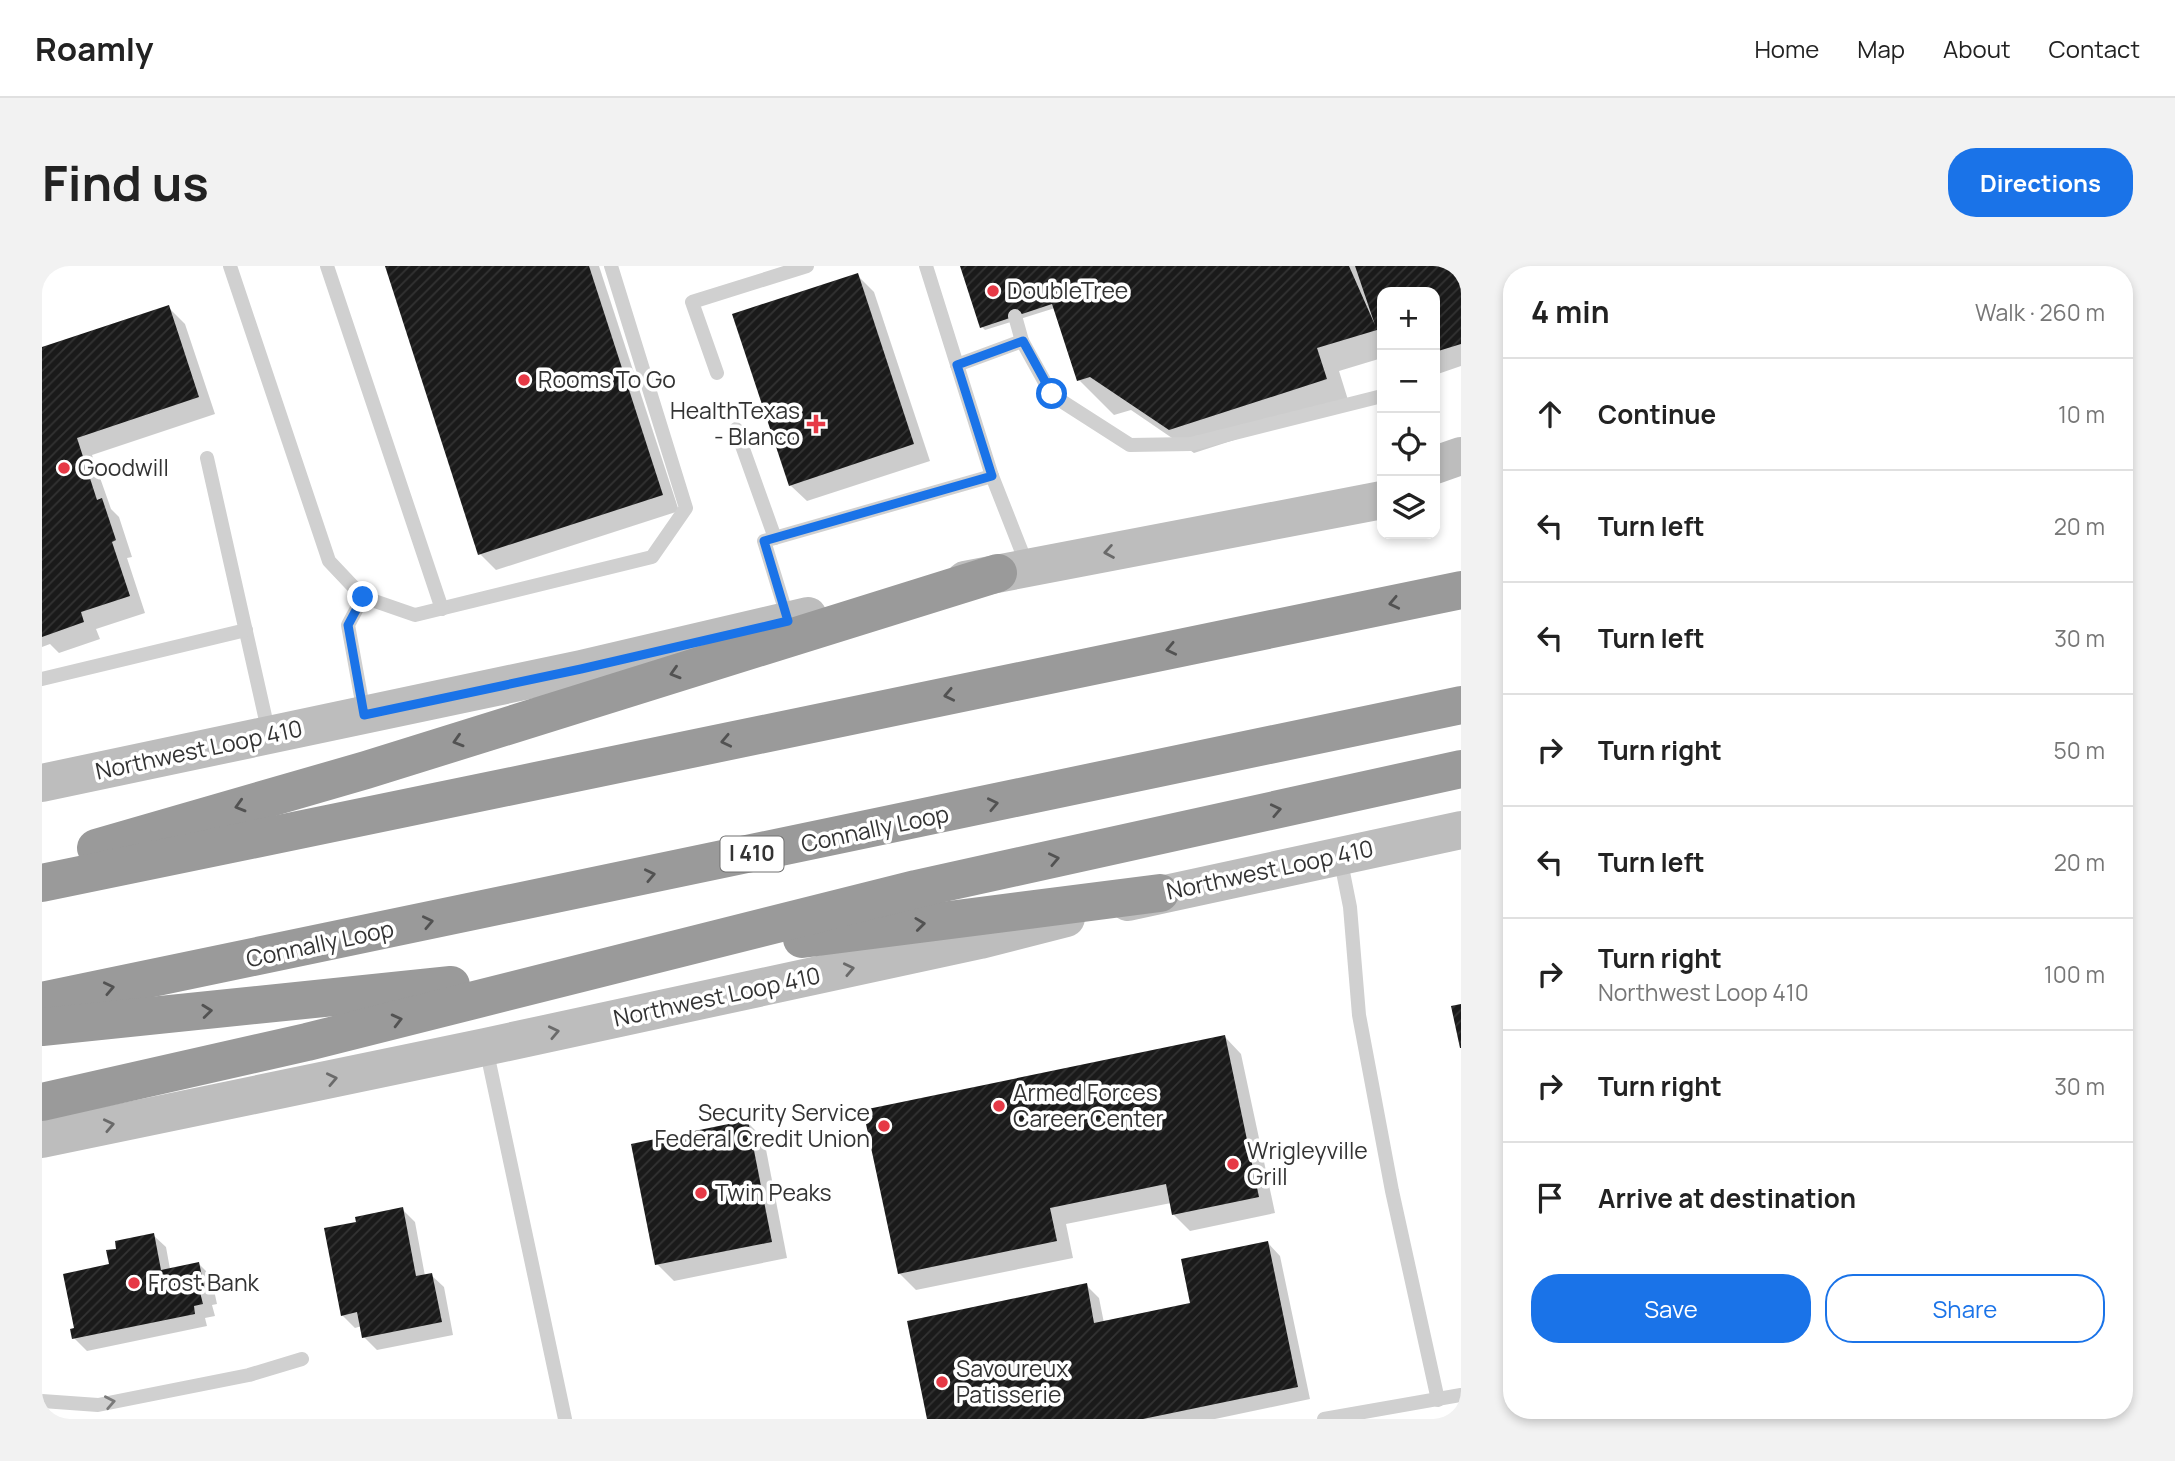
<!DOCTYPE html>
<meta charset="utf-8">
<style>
:root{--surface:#fff;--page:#f2f2f2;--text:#222;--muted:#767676;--line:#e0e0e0;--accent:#1a73e8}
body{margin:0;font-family:Manrope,sans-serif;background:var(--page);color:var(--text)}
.controls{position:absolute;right:21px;top:21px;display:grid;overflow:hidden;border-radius:14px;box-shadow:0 4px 10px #0003}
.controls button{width:63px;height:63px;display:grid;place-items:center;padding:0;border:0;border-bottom:2px solid var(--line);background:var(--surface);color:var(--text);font:35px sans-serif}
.stop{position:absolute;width:21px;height:21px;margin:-16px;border:5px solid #1a73e8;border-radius:50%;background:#fff}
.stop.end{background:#1a73e8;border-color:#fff;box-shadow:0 2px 7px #0008}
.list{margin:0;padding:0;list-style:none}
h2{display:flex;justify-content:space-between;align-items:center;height:91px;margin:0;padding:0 28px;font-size:30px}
h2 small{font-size:23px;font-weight:400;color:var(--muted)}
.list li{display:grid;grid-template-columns:46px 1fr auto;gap:21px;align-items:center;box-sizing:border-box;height:112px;padding:0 28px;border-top:2px solid var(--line)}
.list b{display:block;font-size:26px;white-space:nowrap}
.list p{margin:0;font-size:23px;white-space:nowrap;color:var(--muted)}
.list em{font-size:23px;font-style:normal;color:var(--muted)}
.actions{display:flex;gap:14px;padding:21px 28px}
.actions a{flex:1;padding:16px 0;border:2px solid var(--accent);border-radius:28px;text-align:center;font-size:24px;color:var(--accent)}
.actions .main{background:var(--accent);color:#fff}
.icon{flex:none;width:38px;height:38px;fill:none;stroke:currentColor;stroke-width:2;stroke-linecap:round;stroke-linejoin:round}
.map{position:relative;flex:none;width:1419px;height:1153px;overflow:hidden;border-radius:28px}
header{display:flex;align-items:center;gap:42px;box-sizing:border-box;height:98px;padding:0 35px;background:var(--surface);border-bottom:2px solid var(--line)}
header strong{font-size:33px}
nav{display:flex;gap:38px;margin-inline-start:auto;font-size:24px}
.intro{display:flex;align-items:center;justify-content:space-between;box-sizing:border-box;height:168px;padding:0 42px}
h1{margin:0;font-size:49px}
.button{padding:18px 32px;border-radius:28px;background:var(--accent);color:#fff;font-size:24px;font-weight:700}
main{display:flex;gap:42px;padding:0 42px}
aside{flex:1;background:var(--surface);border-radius:28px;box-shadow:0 4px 10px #0003}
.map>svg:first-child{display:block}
</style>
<header>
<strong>Roamly</strong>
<nav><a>Home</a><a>Map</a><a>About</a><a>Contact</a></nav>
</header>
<div class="intro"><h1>Find us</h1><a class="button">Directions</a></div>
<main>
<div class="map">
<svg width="1419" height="1153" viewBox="0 0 1419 1153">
<defs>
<pattern id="building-hatch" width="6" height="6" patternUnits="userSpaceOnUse" patternTransform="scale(1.75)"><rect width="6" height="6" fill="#1a1a1a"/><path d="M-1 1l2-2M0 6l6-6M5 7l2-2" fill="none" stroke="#333"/></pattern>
</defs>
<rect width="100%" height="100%" fill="#fff"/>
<g fill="#0003">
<polygon points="344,0 557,0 637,245 454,304 438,288"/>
<polygon points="923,0 1419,0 1419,100 1393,109 1393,26 1340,26 1340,92 1297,105 1307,137 1152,187 1089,144 1072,149 1037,114 1013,42 943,64 940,61"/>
<polygon points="815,9 832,26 888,195 765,235 748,219"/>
<polygon points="126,41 143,58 173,148 50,189 69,243 77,251 90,291 85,292 103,347 54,363 58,373 17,387 8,378 0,381 0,83"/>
<polygon points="1183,771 1199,788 1233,947 1148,965 1131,948 1129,937 1024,958 1031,992 874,1024 857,1007"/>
<polygon points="705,856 722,873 745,992 632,1015 615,998"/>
<polygon points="360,943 373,956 383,1010 389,1009 402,1021 411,1069 335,1084 322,1071 320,1060 313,1062 300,1049 316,957"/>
<polygon points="111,969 124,981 128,1003 156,997 169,1010 175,1038 170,1039 173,1050 163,1052 165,1060 45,1085 32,1072 34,1063 77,984"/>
<polygon points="1226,977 1238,990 1268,1133 1173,1153 887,1153 1044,1019 1057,1032 1062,1057 1150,1038"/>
</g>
<g fill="url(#building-hatch)">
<polygon points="343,0 547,0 621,229 436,289"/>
<polygon points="918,0 1307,0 1333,59 1313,0 1419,0 1419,78 1393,86 1393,26 1340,26 1340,79 1335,64 1275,82 1285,113 1127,164 1048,111 1035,115 1010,38 938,62"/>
<polygon points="816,7 872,178 747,220 690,48"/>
<polygon points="127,39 157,131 35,172 55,234 60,232 74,274 70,276 88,330 39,346 42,356 0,371 0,81"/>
<polygon points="1419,738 1419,782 1418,782 1409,740"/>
<polygon points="1183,769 1217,931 1130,949 1124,918 1008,942 1015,975 856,1008 821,844"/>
<polygon points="706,854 730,976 613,999 589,878"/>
<polygon points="361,941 374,1010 390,1007 400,1056 320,1072 315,1046 299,1050 282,962 314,956 313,951"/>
<polygon points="112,967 119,1004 157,996 163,1025 158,1026 161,1038 152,1040 153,1048 30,1073 28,1063 32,1062 21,1008 67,998 64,984 74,983 73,975"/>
<polygon points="1226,975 1256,1121 1101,1153 885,1153 865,1055 1045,1017 1052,1057 1148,1037 1139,993"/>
</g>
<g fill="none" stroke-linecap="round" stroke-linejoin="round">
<g stroke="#d0d0d0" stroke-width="14">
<polyline points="188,0 287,295 321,331 373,349 610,291 644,242 569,0"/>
<polyline points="285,0 400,343"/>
<polyline points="884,0 950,210 985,299"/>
<polyline points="973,50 980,75"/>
<polyline points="915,99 980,75 1010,129 1088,179 1149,178 1340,130"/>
<polyline points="675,107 650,36 765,0"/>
<polyline points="694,163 733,272"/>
<polyline points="165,192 227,468"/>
<polyline points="321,331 306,359 322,447"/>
<polyline points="746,353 722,275 950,210"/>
<polyline points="0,413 204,364"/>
<polyline points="1298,591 1308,641 1317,749 1350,925 1396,1134"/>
<polyline points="444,782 523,1153"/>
<polyline points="0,1135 56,1139 207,1109 260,1093"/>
<polyline points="1282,1153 1419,1129"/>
</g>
<g stroke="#bdbdbd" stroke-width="38">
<polyline points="1393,199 1419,190"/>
<polyline points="923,314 1340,234"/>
<polyline points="0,517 539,403 766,350"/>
<polyline points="1086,636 1419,564"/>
<polyline points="0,873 443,781 938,674 1024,652"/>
</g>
<g stroke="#9a9a9a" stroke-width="38">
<polyline points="54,582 324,504 956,307"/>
<polyline points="0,617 1419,324"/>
<polyline points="760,673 1118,627"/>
<polyline points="0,735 1419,439"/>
<polyline points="0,761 409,719"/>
<polyline points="0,836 265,776 874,623 1419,503"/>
</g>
</g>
<defs><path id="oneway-chevron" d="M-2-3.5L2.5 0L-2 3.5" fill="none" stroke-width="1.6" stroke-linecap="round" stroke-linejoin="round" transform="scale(1.75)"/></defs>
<g stroke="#6a6a6a">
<use href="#oneway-chevron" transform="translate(1067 286) rotate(170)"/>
<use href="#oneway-chevron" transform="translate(807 703) rotate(-12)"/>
<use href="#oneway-chevron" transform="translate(512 766) rotate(-12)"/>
<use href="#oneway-chevron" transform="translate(290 813) rotate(-12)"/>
<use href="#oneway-chevron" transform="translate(67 859) rotate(-12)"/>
</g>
<g stroke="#525252">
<use href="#oneway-chevron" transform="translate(1352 337) rotate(168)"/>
<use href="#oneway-chevron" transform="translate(1129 383) rotate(168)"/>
<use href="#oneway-chevron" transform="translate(633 407) rotate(163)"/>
<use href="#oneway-chevron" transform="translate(907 429) rotate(168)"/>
<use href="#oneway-chevron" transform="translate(416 475) rotate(163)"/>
<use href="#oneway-chevron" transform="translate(684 475) rotate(168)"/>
<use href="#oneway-chevron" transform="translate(951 538) rotate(-12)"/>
<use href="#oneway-chevron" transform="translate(198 540) rotate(164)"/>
<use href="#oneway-chevron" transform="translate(1234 544) rotate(-12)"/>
<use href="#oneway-chevron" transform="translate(1012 593) rotate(-12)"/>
<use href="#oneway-chevron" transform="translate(608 609) rotate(-12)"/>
<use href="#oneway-chevron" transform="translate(386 656) rotate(-12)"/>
<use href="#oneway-chevron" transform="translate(878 658) rotate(-7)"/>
<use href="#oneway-chevron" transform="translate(67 722) rotate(-12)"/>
<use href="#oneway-chevron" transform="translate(165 745) rotate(-6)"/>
<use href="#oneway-chevron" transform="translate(355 754) rotate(-14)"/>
</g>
<use stroke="#7a7a7a" href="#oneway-chevron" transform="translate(68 1136) rotate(-11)"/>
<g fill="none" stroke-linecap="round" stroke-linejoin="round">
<polyline stroke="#1a73e8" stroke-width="9" points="321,331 306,359 322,449 539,403 746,355 722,275 950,210 915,99 981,75 1010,128"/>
</g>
<g fill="#e63946" stroke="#fff" stroke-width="2.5">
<circle cx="951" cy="25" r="7"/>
<circle cx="482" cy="114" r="7"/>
<path d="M770.5 147.5h7v7h7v7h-7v7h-7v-7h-7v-7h7z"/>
<circle cx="22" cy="202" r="7"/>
<circle cx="957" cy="840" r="7"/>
<circle cx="842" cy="860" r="7"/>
<circle cx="1191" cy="898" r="7"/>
<circle cx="659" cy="927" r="7"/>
<circle cx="92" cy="1017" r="7"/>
<circle cx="900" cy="1116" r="7"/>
</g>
<g text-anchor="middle" stroke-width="7" stroke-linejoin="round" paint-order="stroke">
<rect fill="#fff" stroke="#707070" stroke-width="2" x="678.5" y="570.5" width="63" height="35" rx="5"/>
<g font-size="21" font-weight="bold" fill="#333">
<text x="710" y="595">I 410</text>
</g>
<g font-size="23" fill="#333" stroke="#fff" text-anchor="start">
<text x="965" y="33">DoubleTree</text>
<text x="496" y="122">Rooms To Go</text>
<text x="758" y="153" text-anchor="end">HealthTexas<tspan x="758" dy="26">- Blanco</tspan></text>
<text x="36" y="210">Goodwill</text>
<text x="971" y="835">Armed Forces<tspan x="971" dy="26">Career Center</tspan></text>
<text x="828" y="855" text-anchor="end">Security Service<tspan x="828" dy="26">Federal Credit Union</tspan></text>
<text x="1205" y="893">Wrigleyville<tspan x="1205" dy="26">Grill</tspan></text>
<text x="673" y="935">Twin Peaks</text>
<text x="106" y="1025">Frost Bank</text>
<text x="914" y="1111">Savoureux<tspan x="914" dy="26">Patisserie</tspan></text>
</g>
<g font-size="23" fill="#333" stroke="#fff">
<text transform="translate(157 484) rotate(-12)" y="8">Northwest Loop 410</text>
<text transform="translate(833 563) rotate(-12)" y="8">Connally Loop</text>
<text transform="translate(1228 604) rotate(-12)" y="8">Northwest Loop 410</text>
<text transform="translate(278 678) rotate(-12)" y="8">Connally Loop</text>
<text transform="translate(675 731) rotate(-12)" y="8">Northwest Loop 410</text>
</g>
</g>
</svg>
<div class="controls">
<button>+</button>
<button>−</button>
<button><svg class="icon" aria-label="locate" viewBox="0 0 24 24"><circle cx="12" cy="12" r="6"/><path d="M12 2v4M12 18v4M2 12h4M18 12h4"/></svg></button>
<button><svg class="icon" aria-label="layers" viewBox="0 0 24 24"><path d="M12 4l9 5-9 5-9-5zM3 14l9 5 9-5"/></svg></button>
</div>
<div class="stop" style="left:1010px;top:128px"></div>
<div class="stop end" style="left:321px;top:331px"></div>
</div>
<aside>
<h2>4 min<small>Walk · 260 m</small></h2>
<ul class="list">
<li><svg class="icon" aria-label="ahead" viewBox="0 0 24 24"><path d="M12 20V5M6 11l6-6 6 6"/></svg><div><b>Continue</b></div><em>10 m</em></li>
<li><svg class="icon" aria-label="left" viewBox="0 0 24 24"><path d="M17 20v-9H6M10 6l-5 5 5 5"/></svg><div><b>Turn left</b></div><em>20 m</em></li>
<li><svg class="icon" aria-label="left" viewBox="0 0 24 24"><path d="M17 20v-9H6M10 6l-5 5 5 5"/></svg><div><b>Turn left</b></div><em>30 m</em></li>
<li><svg class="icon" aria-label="right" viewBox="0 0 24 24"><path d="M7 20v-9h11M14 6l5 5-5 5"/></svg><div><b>Turn right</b></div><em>50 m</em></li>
<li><svg class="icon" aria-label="left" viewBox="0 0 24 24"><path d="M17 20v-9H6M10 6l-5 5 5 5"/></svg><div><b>Turn left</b></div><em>20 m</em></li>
<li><svg class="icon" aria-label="right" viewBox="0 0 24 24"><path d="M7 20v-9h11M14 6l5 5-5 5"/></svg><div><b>Turn right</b><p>Northwest Loop 410</p></div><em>100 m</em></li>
<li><svg class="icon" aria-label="right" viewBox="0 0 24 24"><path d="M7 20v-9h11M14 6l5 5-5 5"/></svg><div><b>Turn right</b></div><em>30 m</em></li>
<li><svg class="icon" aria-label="arrive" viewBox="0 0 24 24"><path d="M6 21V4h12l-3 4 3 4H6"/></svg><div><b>Arrive at destination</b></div></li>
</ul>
<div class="actions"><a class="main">Save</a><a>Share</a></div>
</aside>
</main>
